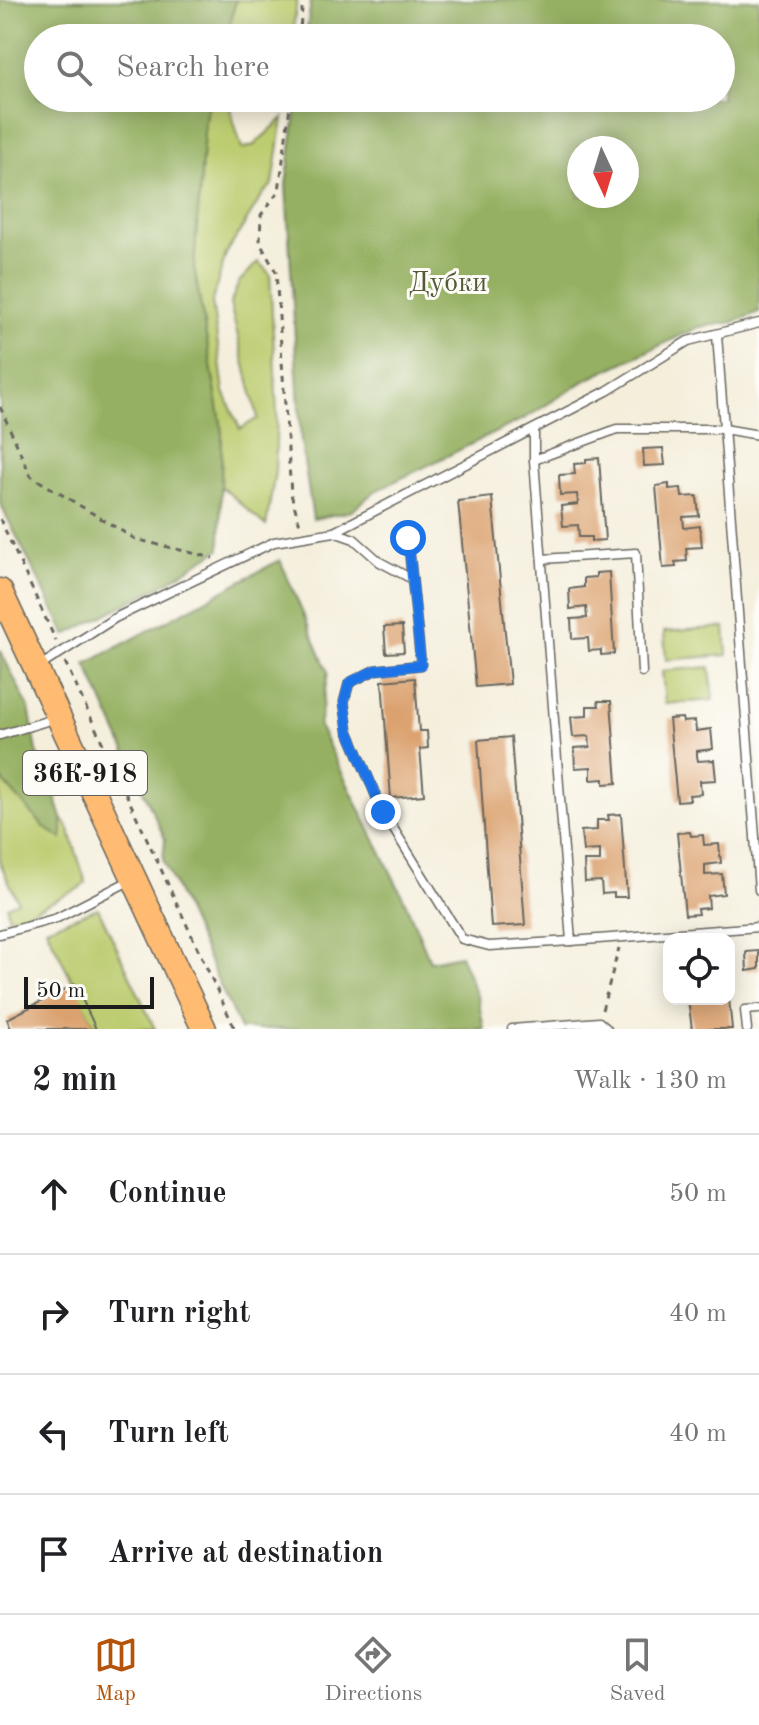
<!DOCTYPE html>
<meta charset="utf-8">
<style>
:root{--surface:#fff;--page:#f2f2f2;--text:#202124;--muted:#757577;--line:#e0e0e0;--accent:#b45309}
body{margin:0;font-family:"Old Standard TT",serif;background:var(--page);color:var(--text)}
.controls{position:absolute;right:24px;bottom:24px;display:grid;overflow:hidden;border-radius:16px;box-shadow:0 4px 20px #0003}
.controls button{width:72px;height:72px;display:grid;place-items:center;padding:0;border:0;border-bottom:2px solid var(--line);background:var(--surface);color:var(--text);font:40px sans-serif}
.compass{position:absolute;left:567px;top:136px;width:72px;height:72px;border-radius:50%;background:var(--surface);box-shadow:0 4px 20px #0003;rotate:176deg}
.scale{position:absolute;left:24px;bottom:20px;width:130px;box-sizing:border-box;padding-left:8px;border:4px solid #1c1c1c;border-top:0;font-size:22px;line-height:28px;white-space:nowrap;color:#1c1c1c;-webkit-text-stroke:6px #fdfcf7;paint-order:stroke}
.stop{position:absolute;width:24px;height:24px;margin:-18px;border:6px solid #1a73e8;border-radius:50%;background:#fff}
.stop.end{background:#1a73e8;border-color:#fff;box-shadow:0 2px 8px #0008}
.list{margin:0;padding:0;list-style:none}
h2{display:flex;justify-content:space-between;align-items:center;height:104px;margin:0;padding:0 32px;font-size:34px}
h2 small{font-size:26px;font-weight:400;color:var(--muted)}
.list li{display:grid;grid-template-columns:52px 1fr auto;gap:24px;align-items:center;box-sizing:border-box;height:120px;padding:0 32px;border-top:2px solid var(--line)}
.list b{display:block;font-size:30px;white-space:nowrap}
.list em{font-size:26px;font-style:normal;color:var(--muted)}
.icon{flex:none;width:44px;height:44px;fill:none;stroke:currentColor;stroke-width:2;stroke-linecap:round;stroke-linejoin:round}
.map{position:relative;flex:none;width:759px;height:1029px;overflow:hidden}
.search{position:absolute;background:var(--surface);box-shadow:0 4px 20px #0003;left:24px;right:24px;top:24px;height:88px;display:flex;align-items:center;gap:20px;box-sizing:border-box;padding:0 28px;border-radius:44px;color:var(--muted);font-size:30px}
.sheet{height:584px;background:var(--surface)}
nav{display:flex;justify-content:space-around;align-items:center;box-sizing:border-box;height:112px;border-top:2px solid var(--line);background:var(--surface);font-size:22px;color:var(--muted)}
nav a{display:grid;justify-items:center;gap:4px}
nav .on{color:var(--accent)}
.map>svg:first-child{display:block}
</style>
<div class="map">
<svg width="759" height="1029" viewBox="0 0 759 1029">
<rect width="100%" height="100%" fill="#fdfcf7"/>
<filter id="ink" filterUnits="userSpaceOnUse"><feTurbulence type="fractalNoise" baseFrequency=".0125" numOctaves="2"/><feDisplacementMap in="SourceGraphic" scale="16" xChannelSelector="R" yChannelSelector="G"/><feConvolveMatrix kernelMatrix="1 2 1 2 8 2 1 2 1" color-interpolation-filters="sRGB"/></filter>
<filter id="wash" filterUnits="userSpaceOnUse"><feTurbulence type="fractalNoise" baseFrequency=".006" numOctaves="4" result="noise"/><feDisplacementMap in="SourceGraphic" scale="32" xChannelSelector="R" yChannelSelector="G"/><feGaussianBlur stdDeviation="1.8" result="paint"/><feColorMatrix in="noise" values="0 0 0 0 0 0 0 0 0 0 0 0 0 0 0 0 0 1.4 0 .05"/><feComposite in="paint" operator="in"/></filter>
<g filter="url(#wash)">
<rect width="100%" height="100%" fill="#f4eedb"/>
<g fill="#bccc6f" stroke="#6c7446" stroke-width="2">
<polygon points="236,0 297,0 292,38 226,38"/>
<polygon points="210,98 227,98 242,149 254,145 283,118 273,184 263,194 226,254 212,301 224,392 240,429 258,418 230,304 239,282 258,262 270,274 277,413 275,472 266,526 221,486 222,429 194,267 205,119"/>
<polygon points="725,627 727,655 666,660 664,632"/>
<polygon points="710,667 713,700 665,704 662,671"/>
<polygon points="3,779 62,837 62,818 69,829 86,883 78,889 16,918 8,916 7,906 18,901 0,863 0,782"/>
<polygon points="98,908 155,1029 96,1029 46,928"/>
</g>
<g fill="#95b062" stroke="#58663f" stroke-width="2" fill-rule="evenodd">
<polygon points="0,0 236,0 226,38 38,38 38,98 210,98 205,119 194,267 222,429 220,549 161,586 66,635 0,503"/>
<path d="M311,0H759V312L734,322L699,327L586,380L527,417L375,491L352,511L313,519L301,442L286,185L298,98H721V38H306ZM579,148H627V196H579Z"/>
<polygon points="280,560 328,672 319,726 404,899 430,961 460,955 478,998 484,1029 240,1029 163,860 165,839 86,664"/>
<polygon points="0,650 29,708 40,767 53,790 62,818 62,839 44,827 0,778"/>
</g>
<g id="blocks">
<g fill="#dba270">
<polygon points="663,448 665,465 644,466 643,449"/>
<polygon points="599,458 605,540 591,541 591,537 579,537 578,525 563,526 561,506 578,504 577,494 560,495 559,475 575,474 574,464 586,463 586,459"/>
<polygon points="669,484 669,489 681,488 682,497 697,496 699,516 683,517 684,528 700,526 702,547 686,548 687,561 675,562 676,567 663,568 656,486"/>
<polygon points="492,497 510,684 476,687 458,501"/>
<polygon points="609,572 614,654 601,655 601,650 589,651 588,638 572,639 571,619 587,618 586,607 570,609 569,589 584,587 584,578 596,577 596,573"/>
<polygon points="402,626 404,652 386,653 384,627"/>
<polygon points="415,678 419,731 427,731 428,748 420,749 424,795 391,798 382,681"/>
<polygon points="598,701 611,701 617,783 604,784 604,779 591,780 591,767 575,768 574,748 590,747 589,736 573,737 571,717 587,716 587,706 599,706"/>
<polygon points="682,718 683,722 695,721 696,731 711,729 713,749 697,751 697,756 698,761 714,760 716,780 700,781 701,794 689,795 690,800 677,801 669,719"/>
<polygon points="511,737 525,925 491,927 478,740"/>
<polygon points="621,814 627,897 614,897 614,893 602,894 601,881 585,882 584,861 600,861 600,850 583,851 581,831 597,830 597,820 609,820 608,815"/>
<polygon points="690,832 691,836 703,835 704,845 719,844 721,863 705,865 705,875 722,874 724,894 708,896 709,908 697,909 698,914 685,915 677,833"/>
<polygon points="759,951 759,969 747,971 746,952"/>
<polygon points="75,984 96,1029 11,1029 7,1019"/>
<polygon points="688,999 729,999 732,1029 692,1029"/>
</g>
</g>
</g>
<g filter="url(#ink)">
<use href="#blocks" fill-opacity="0" stroke="#68665f" stroke-width="2"/>
<g fill="none" stroke-linecap="round" stroke-linejoin="round">
<defs>
<g id="lane">
<polyline points="717,335 759,890"/>
<polyline points="534,429 534,460 571,941 759,927"/>
<polyline points="534,460 617,429 724,429 759,435"/>
<polyline points="334,532 354,539 380,562 412,579"/>
<polyline points="408,538 421,665 375,670 349,683 344,702 348,730 383,812 462,939 489,946 571,941"/>
<polyline points="542,559 636,553 642,672"/>
<polyline points="40,666 115,618 274,542 334,532 607,391 688,341 759,323"/>
<polyline points="0,735 57,718"/>
<polyline points="0,934 57,918 133,879"/>
<polyline points="512,1029 599,1022 607,1029"/>
<polyline points="747,1029 745,1010 759,1009"/>
</g>
<polyline id="primary" points="0,591 204,1029"/>
</defs>
<use href="#lane" stroke="#68665f" stroke-width="11"/>
<use href="#primary" stroke="#68665f" stroke-width="27"/>
<g stroke="#68665f" stroke-width="3" stroke-dasharray="6 6" stroke-linecap="butt">
<polyline points="299,38 303,0"/>
<polyline points="291,98 279,191 261,215 260,243 276,272 291,494 300,525"/>
<polyline points="0,407 31,476 135,539 213,558"/>
<polyline points="0,519 56,641"/>
<polyline points="65,662 235,1029"/>
<polyline points="602,1010 619,948"/>
</g>
<use href="#lane" stroke="#fff" stroke-width="8"/>
<use href="#primary" stroke="#febb71" stroke-width="24"/>
</g>
</g>
<g fill="none" stroke-linecap="round" stroke-linejoin="round" filter="url(#ink)">
<polyline stroke="#1a73e8" stroke-width="10" points="383,812 348,730 344,702 349,683 375,670 421,665 408,538"/>
</g>
<g text-anchor="middle" stroke-width="6" stroke-linejoin="round" paint-order="stroke">
<rect fill="#fdfcf7" stroke="#605f5e" stroke-width="2" x="23" y="751" width="124" height="44" rx="6"/>
<g font-size="26" font-weight="bold" fill="#1c1c1c">
<text x="85" y="782">36К-918</text>
</g>
<g font-size="28" fill="#545a39" stroke="#fdfcf7">
<text x="448" y="291">Дубки</text>
</g>
</g>
</svg>
<div class="controls">
<button><svg class="icon" aria-label="locate" viewBox="0 0 24 24"><circle cx="12" cy="12" r="6"/><path d="M12 2v4M12 18v4M2 12h4M18 12h4"/></svg></button>
</div>
<svg class="compass" viewBox="-18 -18 36 36"><path d="M0-13l5 13h-10z" fill="#e53935"/><path d="M0 13l5-13h-10z" fill="#757577"/></svg>
<div class="scale">50 m</div>
<div class="stop" style="left:408px;top:538px"></div>
<div class="stop end" style="left:383px;top:812px"></div>
<div class="search"><svg class="icon" aria-label="search" viewBox="0 0 24 24"><circle cx="10" cy="10" r="6"/><path d="M15 15l6 6"/></svg>Search here</div>
</div>
<section class="sheet">
<h2>2 min<small>Walk · 130 m</small></h2>
<ul class="list">
<li><svg class="icon" aria-label="ahead" viewBox="0 0 24 24"><path d="M12 20V5M6 11l6-6 6 6"/></svg><div><b>Continue</b></div><em>50 m</em></li>
<li><svg class="icon" aria-label="right" viewBox="0 0 24 24"><path d="M7 20v-9h11M14 6l5 5-5 5"/></svg><div><b>Turn right</b></div><em>40 m</em></li>
<li><svg class="icon" aria-label="left" viewBox="0 0 24 24"><path d="M17 20v-9H6M10 6l-5 5 5 5"/></svg><div><b>Turn left</b></div><em>40 m</em></li>
<li><svg class="icon" aria-label="arrive" viewBox="0 0 24 24"><path d="M6 21V4h12l-3 4 3 4H6"/></svg><div><b>Arrive at destination</b></div></li>
</ul>
</section>
<nav>
<a class="on"><svg class="icon" aria-label="map" viewBox="0 0 24 24"><path d="M3 6l6-2 6 2 6-2v14l-6 2-6-2-6 2zM9 4v14M15 6v14"/></svg>Map</a>
<a><svg class="icon" aria-label="directions" viewBox="0 0 24 24"><path d="M12 3l9 9-9 9-9-9zM9 14v-3h6M13 9l2 2-2 2"/></svg>Directions</a>
<a><svg class="icon" aria-label="saved" viewBox="0 0 24 24"><path d="M7 4h10v16l-5-4-5 4z"/></svg>Saved</a>
</nav>
